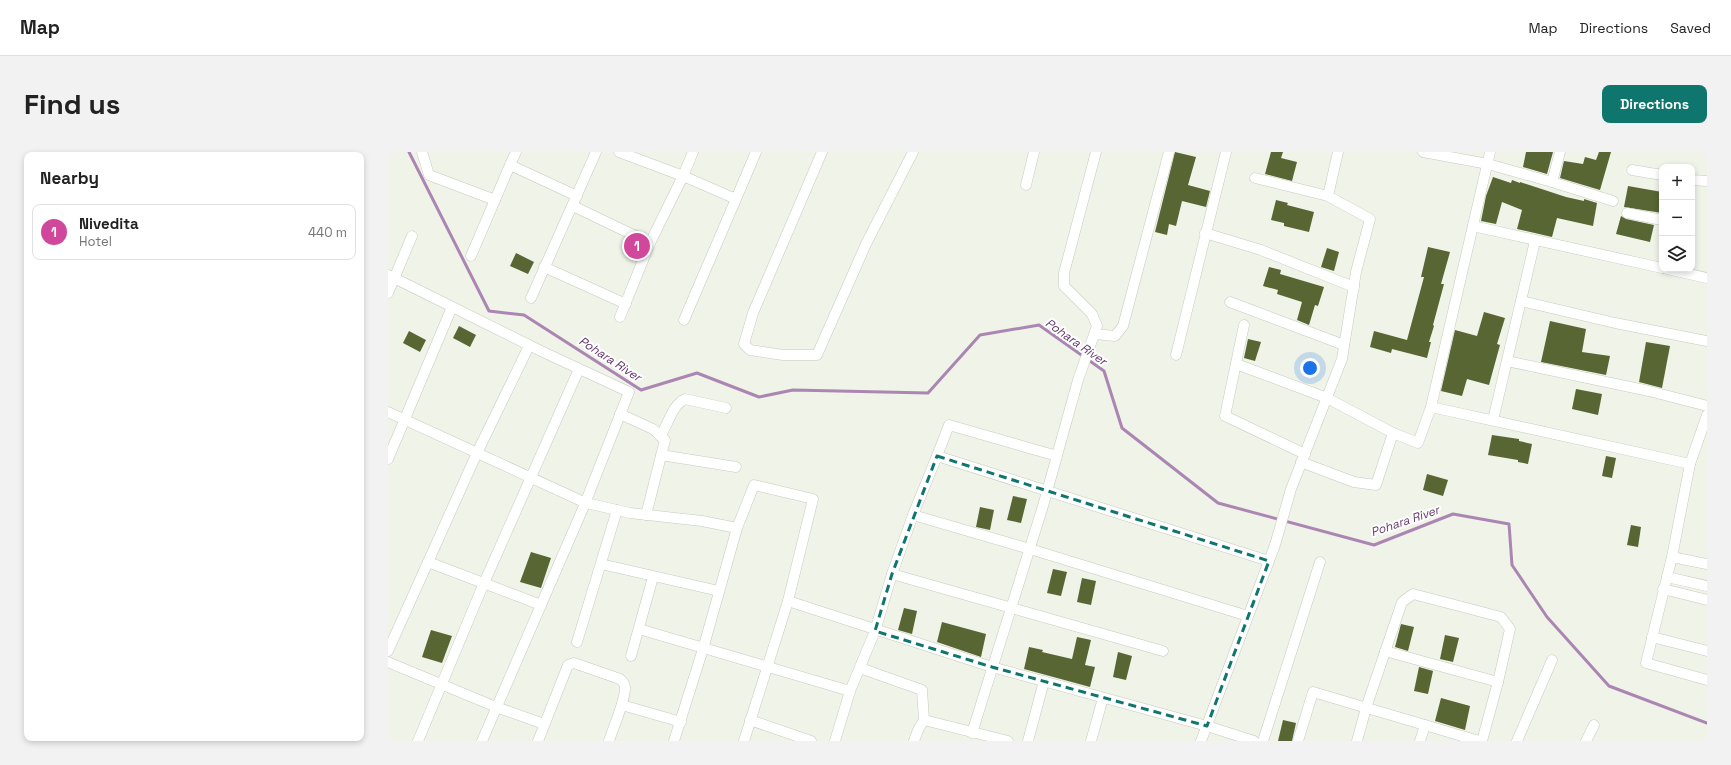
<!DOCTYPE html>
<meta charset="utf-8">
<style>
:root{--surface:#fff;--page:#f2f2f2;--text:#222;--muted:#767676;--line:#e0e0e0;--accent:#0f766e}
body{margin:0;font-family:"Space Grotesk",sans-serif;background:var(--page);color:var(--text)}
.controls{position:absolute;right:12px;top:12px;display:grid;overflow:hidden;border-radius:8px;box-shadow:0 2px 6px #0003}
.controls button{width:36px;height:36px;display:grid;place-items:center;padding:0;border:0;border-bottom:1px solid var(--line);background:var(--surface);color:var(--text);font:20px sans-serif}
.you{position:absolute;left:922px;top:216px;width:14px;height:14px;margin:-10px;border:3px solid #fff;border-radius:50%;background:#1a73e8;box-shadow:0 0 0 6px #1a73e833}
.badge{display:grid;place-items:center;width:26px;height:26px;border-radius:50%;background:var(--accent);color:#fff;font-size:13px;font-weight:700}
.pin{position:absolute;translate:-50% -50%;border:2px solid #fff;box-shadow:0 1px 4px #0006}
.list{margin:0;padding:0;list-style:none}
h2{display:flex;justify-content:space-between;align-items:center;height:52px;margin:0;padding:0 16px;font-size:17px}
h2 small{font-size:13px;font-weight:400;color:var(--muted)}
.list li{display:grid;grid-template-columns:26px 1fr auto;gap:12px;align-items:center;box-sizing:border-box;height:56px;margin:0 8px 8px;padding:0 8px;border:1px solid var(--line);border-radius:8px}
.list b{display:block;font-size:15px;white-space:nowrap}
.list p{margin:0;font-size:13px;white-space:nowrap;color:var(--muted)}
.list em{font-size:13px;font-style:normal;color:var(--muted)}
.icon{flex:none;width:22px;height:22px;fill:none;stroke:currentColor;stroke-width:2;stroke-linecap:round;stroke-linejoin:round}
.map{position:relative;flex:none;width:1319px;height:589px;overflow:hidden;border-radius:8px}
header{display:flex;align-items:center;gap:24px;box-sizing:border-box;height:56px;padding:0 20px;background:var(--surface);border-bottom:1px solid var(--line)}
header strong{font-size:19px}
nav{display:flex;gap:22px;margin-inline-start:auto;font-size:14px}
.intro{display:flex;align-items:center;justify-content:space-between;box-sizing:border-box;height:96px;padding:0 24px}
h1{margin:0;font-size:28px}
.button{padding:10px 18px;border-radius:8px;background:var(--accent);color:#fff;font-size:14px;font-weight:700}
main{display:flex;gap:24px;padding:0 24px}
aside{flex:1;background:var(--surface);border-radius:8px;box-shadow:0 2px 6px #0003}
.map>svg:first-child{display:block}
</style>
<header>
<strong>Map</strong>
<nav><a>Map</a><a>Directions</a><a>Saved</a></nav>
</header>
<div class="intro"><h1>Find us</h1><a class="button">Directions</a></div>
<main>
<aside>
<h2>Nearby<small></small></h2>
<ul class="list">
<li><span class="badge" style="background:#d1479c">1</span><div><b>Nivedita</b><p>Hotel</p></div><em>440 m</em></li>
</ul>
</aside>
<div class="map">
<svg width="1319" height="589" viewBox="0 0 1319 589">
<rect width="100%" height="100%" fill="#eff3e8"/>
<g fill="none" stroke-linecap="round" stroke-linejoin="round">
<polyline stroke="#ab86b2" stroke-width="3" points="21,0 101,159 136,163 253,238 309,221 371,245 405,238 540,241 592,183 651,173 716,219 734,276 830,351 986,393 1065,362 1121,372 1124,413 1159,465 1221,534 1319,571"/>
</g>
<g fill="#576633">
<polygon points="787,0 808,5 800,33 822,39 818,55 794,49 788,74 781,72 779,83 767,80"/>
<polygon points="883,0 895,0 893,6 909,10 904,29 877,22"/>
<polygon points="1138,0 1165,0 1159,22 1135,15"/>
<polygon points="1211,0 1223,0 1212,38 1172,26 1176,9 1195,12 1197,5 1208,8"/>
<polygon points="1105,25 1123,31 1124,28 1132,31 1132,30 1178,45 1196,49 1196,47 1209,51 1205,74 1169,66 1164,85 1129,77 1134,58 1114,50 1108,72 1093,69 1098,44"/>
<polygon points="1240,34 1274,40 1274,61 1236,55"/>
<polygon points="888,48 900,51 899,53 926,60 921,80 896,74 896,71 883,68"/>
<polygon points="1233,64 1238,67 1266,73 1262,90 1228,82"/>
<polygon points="1040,95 1062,100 1053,132 1056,132 1045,173 1046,174 1041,190 1043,190 1039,206 1004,197 1003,201 982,195 986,179 1019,188 1036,125 1033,125"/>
<polygon points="939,96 951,100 946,119 933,115"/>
<polygon points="128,101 146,110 140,122 122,114"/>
<polygon points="881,115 893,118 892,122 936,135 930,154 927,153 921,173 909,168 914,150 889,142 890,138 875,134"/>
<polygon points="1096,160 1117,166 1109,192 1112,193 1101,233 1079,227 1074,244 1053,239 1067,178 1089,184"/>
<polygon points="1162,169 1198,177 1194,200 1222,204 1218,223 1153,210"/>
<polygon points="71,174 88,183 82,195 65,186"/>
<polygon points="21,179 38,188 32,200 15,191"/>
<polygon points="860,187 873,190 867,209 856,206"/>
<polygon points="1258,190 1282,194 1274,236 1251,230"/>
<polygon points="1188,237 1214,242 1210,263 1184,257"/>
<polygon points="1104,283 1131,287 1131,289 1144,292 1140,312 1130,310 1130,308 1100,303"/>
<polygon points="1218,304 1228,306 1224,326 1214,324"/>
<polygon points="1039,322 1060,328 1055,344 1035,338"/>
<polygon points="625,344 639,347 633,371 619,368"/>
<polygon points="592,355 606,358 602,378 588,375"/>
<polygon points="1243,373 1253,375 1250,395 1239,393"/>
<polygon points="143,400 163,406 153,436 132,430"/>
<polygon points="665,417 679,420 673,444 659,441"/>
<polygon points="694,426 708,429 703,453 689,450"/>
<polygon points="516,456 529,459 524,482 510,478"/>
<polygon points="554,470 598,482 593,505 549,490"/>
<polygon points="1013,472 1026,475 1020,499 1007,495"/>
<polygon points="43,478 64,484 54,511 34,505"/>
<polygon points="1057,483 1071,486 1065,510 1052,507"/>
<polygon points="689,485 703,488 697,513 707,515 702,535 636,517 641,495 655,498 654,500 684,507"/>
<polygon points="730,500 744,504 738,528 725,525"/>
<polygon points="1031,515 1045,519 1040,542 1026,539"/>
<polygon points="1053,546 1082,554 1077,578 1047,569"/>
<polygon points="895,568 908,571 904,589 890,589"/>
</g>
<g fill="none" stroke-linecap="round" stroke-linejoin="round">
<defs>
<g id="minor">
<polyline points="34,0 41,23 107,48"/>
<polyline points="128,0 122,13 189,44"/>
<polyline points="231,0 295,24 305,0"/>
<polyline points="434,0 365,161 356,192 362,198 395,203 429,203 478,92 525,0"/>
<polyline points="1035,0 1100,12 1164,30 1172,0"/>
<polyline points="1244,18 1274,23"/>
<polyline points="867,26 940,44"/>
<polyline points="1304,28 1319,29"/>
<polyline points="1164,30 1225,49"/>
<polyline points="638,33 646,0"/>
<polyline points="185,54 262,91 295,24 348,47 368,0"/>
<polyline points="1239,61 1274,68"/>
<polyline points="1085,74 1274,116"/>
<polyline points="817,81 873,98 966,135"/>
<polyline points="83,104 122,13"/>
<polyline points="156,115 238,152"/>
<polyline points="1279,117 1319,126"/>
<polyline points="0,123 153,199 241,240 196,354 94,589"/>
<polyline points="0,141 24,84"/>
<polyline points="143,146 208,0"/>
<polyline points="1133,149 1227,171 1319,189"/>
<polyline points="842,150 956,193"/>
<polyline points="232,165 262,91"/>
<polyline points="296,168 348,47"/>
<polyline points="856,173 837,264 917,302"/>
<polyline points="707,182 727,184 735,174 781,0"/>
<polyline points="788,203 838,0"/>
<polyline points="1119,209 1261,239 1319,254"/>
<polyline points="848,212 939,246 1005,281"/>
<polyline points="1043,255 1302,312 1319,263"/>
<polyline points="0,260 198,351 242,361 314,369 349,376 315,497 286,589"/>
<polyline points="232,262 265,277 277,288 258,363"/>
<polyline points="1105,268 1147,89"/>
<path d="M272,284C281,272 283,254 297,247L338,256"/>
<polyline points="273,303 348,315"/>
<polyline points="549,304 561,273 669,304"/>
<polyline points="0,307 64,155"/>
<polyline points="913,310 966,330 988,333 1005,281 1030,291 1043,255 1102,0"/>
<polyline points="1302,312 1284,405 1258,511 1319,528"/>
<polyline points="525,363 642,397 860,464"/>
<polyline points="349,376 366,333 425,347 400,449 356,589"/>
<polyline points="1284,405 1319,412"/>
<polyline points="40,410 153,453"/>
<polyline points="213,412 331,439"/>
<polyline points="504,422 775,499"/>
<polyline points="1279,425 1319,434"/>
<polyline points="1275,437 1319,448"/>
<polyline points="400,449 604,515 819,574 866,589"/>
<polyline points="251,477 462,539"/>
<polyline points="1264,485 1319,499"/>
<polyline points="189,490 229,358"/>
<polyline points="0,499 89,301 141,194"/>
<polyline points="997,499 1110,530"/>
<polyline points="243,504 265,425"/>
<polyline points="0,510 108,555 156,572"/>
<polyline points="472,516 534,538 536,568 530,578 526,589"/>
<polyline points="234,553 293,570"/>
<polyline points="362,568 423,589"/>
<polyline points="536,568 620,589"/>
<polyline points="584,581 655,354 690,228 709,174 704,162 676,134 676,121 708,0"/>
<polyline points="30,589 96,431 191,217"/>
<path d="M150,589L180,513L186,511L232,527C234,529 237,531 237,535C238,547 225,576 221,589"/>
<polyline points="447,589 462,539 487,479 504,422 525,363 549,304 881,409"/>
<polyline points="640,589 656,529"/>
<polyline points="703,589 715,546"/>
<polyline points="813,589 887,393 903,337 954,207 968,120 982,67 940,44 950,0"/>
<polyline points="875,589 932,410"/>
<polyline points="910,589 925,540 1091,589"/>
<polyline points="969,589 978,556 1014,450 1025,442 1113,465 1122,477 1110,530 1094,589"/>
<polyline points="1032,589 1037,573"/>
<polyline points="1129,589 1164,508"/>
<polyline points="1198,589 1206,573"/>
</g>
</defs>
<use href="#minor" stroke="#c6cabf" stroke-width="11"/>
<use href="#minor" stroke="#fff" stroke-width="10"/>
</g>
<path fill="none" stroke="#0f766e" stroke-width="3" stroke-dasharray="8 5" stroke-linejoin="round" d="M549,304L881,409L819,574L604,515L487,479L504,422Z"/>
<g text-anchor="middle" stroke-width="4" stroke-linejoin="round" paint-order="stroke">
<g font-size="12" font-style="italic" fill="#67366f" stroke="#fff">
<text transform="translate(688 190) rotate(35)" y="4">Pohara River</text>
<text transform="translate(222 207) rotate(33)" y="4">Pohara River</text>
<text transform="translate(1017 369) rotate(-19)" y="4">Pohara River</text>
</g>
</g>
</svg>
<div class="controls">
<button>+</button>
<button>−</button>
<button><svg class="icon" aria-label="layers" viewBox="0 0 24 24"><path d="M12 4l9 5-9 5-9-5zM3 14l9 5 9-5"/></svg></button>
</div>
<div class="you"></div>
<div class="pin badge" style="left:249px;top:94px;background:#d1479c">1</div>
</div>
</main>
